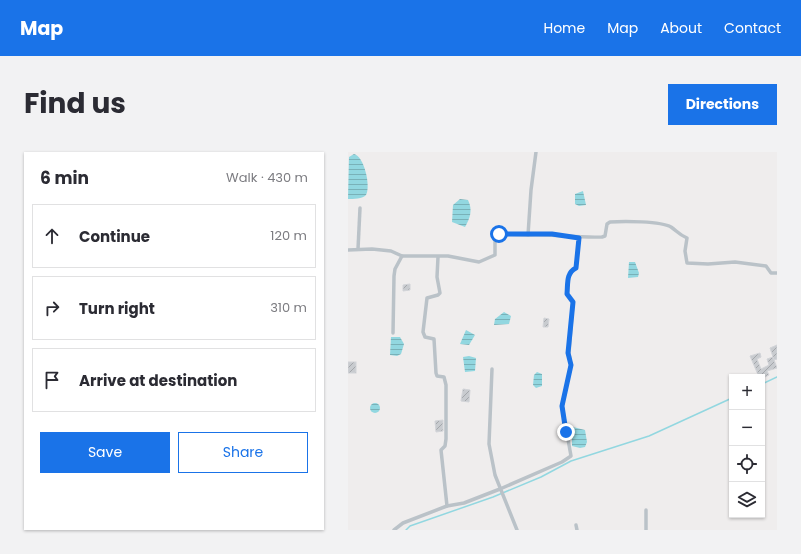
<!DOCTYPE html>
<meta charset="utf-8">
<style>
:root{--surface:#fff;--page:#f2f2f3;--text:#2b2b33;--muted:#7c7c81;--line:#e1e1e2;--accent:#1a73e8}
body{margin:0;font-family:Poppins,sans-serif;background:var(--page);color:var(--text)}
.controls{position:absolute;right:12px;bottom:12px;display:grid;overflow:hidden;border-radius:0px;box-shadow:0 1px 3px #0004}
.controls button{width:36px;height:36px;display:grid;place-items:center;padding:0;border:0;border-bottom:1px solid var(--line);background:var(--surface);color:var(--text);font:20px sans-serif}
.stop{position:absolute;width:12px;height:12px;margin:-9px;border:3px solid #1a73e8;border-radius:50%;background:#fff}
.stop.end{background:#1a73e8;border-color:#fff;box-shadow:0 1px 4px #0008}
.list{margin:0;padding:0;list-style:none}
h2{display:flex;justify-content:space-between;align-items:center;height:52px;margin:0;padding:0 16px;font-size:17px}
h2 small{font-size:13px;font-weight:400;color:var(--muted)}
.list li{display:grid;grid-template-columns:26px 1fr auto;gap:12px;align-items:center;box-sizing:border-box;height:64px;margin:0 8px 8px;padding:0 8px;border:1px solid var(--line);border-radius:0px}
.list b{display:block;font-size:15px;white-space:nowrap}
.list em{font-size:13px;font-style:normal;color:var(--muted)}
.actions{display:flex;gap:8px;padding:12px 16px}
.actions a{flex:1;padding:9px 0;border:1px solid var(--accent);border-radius:0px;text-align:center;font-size:14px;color:var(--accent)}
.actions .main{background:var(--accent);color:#fff}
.icon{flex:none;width:22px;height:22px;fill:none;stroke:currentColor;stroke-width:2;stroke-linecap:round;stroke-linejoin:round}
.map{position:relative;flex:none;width:429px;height:378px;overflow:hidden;border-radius:0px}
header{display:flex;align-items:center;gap:24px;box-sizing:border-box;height:56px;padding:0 20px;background:var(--accent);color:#fff}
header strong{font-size:19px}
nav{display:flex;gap:22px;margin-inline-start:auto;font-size:14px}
.intro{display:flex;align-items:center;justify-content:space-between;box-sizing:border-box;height:96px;padding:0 24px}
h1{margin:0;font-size:28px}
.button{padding:10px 18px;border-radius:0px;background:var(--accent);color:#fff;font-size:14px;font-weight:700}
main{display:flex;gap:24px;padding:0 24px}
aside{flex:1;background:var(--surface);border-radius:0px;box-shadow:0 1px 3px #0004}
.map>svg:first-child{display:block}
</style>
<header>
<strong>Map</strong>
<nav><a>Home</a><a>Map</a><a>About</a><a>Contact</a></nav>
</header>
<div class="intro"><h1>Find us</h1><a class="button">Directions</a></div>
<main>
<aside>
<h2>6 min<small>Walk · 430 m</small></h2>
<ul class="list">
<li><svg class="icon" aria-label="ahead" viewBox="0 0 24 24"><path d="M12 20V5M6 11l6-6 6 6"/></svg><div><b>Continue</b></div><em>120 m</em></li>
<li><svg class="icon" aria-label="right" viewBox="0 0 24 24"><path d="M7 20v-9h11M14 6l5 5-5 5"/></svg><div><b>Turn right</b></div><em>310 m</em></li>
<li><svg class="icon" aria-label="arrive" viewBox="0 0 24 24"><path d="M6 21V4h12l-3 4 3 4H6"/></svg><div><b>Arrive at destination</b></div></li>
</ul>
<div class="actions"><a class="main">Save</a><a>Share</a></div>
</aside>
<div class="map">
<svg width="429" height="378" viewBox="0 0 429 378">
<defs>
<pattern id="water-rules" width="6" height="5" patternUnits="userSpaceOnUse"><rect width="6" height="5" fill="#92d7e0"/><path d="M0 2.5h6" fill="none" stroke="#79b1b8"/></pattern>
<pattern id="building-hatch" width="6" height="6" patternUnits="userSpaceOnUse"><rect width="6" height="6" fill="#c8cbcf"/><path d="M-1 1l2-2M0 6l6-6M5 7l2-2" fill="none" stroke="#a4a7ab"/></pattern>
</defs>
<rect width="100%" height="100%" fill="#efeded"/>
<g fill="url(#water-rules)">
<path d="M6,2C16,4 23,34 18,43C15,47 5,47 0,47L1,5Z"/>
<polygon points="235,39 238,53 231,54 227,52 227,42"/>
<path d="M112,47L120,48C125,58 122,66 117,75L104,70L105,53Z"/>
<polygon points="281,110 287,110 291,121 290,125 280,126"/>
<polygon points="156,160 163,164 161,172 146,173 147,167"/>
<polygon points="118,178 127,183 121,193 112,192"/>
<polygon points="43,185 52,185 56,192 53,202 49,204 42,203"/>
<polygon points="121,204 128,206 127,219 117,220 115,205"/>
<polygon points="189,220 194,222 194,234 188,236 185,233 186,223"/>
<circle cx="27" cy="256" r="5"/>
<polygon points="225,275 237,278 239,290 237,295 232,296 224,294 224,287 220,278"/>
</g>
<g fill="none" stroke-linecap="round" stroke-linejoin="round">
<g stroke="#92d7e0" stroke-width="1.5">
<polyline points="414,232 429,225"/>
<polyline points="58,378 62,374 145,345 193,325 223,309 301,284 384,246"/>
</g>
</g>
<g fill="url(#building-hatch)" stroke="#d2d4d8">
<polygon points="62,132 62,138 55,139 55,133"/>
<polygon points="196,166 201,167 200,175 195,175"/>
<polygon points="429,193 429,207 426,208 422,196"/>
<polygon points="412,201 413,205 409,207 413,217 421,213 419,207 425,205 429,216 419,219 421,223 417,225 411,225 402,204"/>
<rect x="0" y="210" width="8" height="11"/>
<polygon points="115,237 122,238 121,250 113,249"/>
<polygon points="95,268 95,279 88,280 87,269"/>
</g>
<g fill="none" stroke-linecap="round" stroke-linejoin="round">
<g stroke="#bac2c8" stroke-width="3.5">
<path d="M188,0L183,38L180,83C205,82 229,86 254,85L257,84L259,72L262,70C275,69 313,69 323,75C329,79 330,82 339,86L337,99L339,111L360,112L387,110L418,114L423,121H429"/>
<polyline points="10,97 12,56"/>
<polyline points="0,98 24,97 43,99 54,104 100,104 131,110 147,103 147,85 151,82 180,83"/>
<polyline points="90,105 89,125 92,141 90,143 79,146 75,180 77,185 86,187 88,221 89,224 96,225 98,233 98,287 97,294 93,298 99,354"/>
<polyline points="45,181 46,124 47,117 54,104"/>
<polyline points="144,217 141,292 147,323 169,378"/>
<polyline points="298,358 298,378"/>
<polyline points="228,373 229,378"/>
<path d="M46,378L55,371L99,354L116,351L152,337L214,310L223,304L214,254L223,213L221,201L225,150L219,142C220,131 218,121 228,116L231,86"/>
</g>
</g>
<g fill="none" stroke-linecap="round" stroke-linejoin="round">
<path stroke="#1a73e8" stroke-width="5" d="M151,82H204L231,86L228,116C218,121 220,131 219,142L225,150L220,201L223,213L214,254L218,280"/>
</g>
</svg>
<div class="controls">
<button>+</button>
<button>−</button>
<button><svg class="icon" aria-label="locate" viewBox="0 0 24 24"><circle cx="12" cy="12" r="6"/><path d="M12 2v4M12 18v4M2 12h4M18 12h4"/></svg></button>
<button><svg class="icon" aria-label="layers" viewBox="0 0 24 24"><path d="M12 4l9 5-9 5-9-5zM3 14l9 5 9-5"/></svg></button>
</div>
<div class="stop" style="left:151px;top:82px"></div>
<div class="stop end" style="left:218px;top:280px"></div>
</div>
</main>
